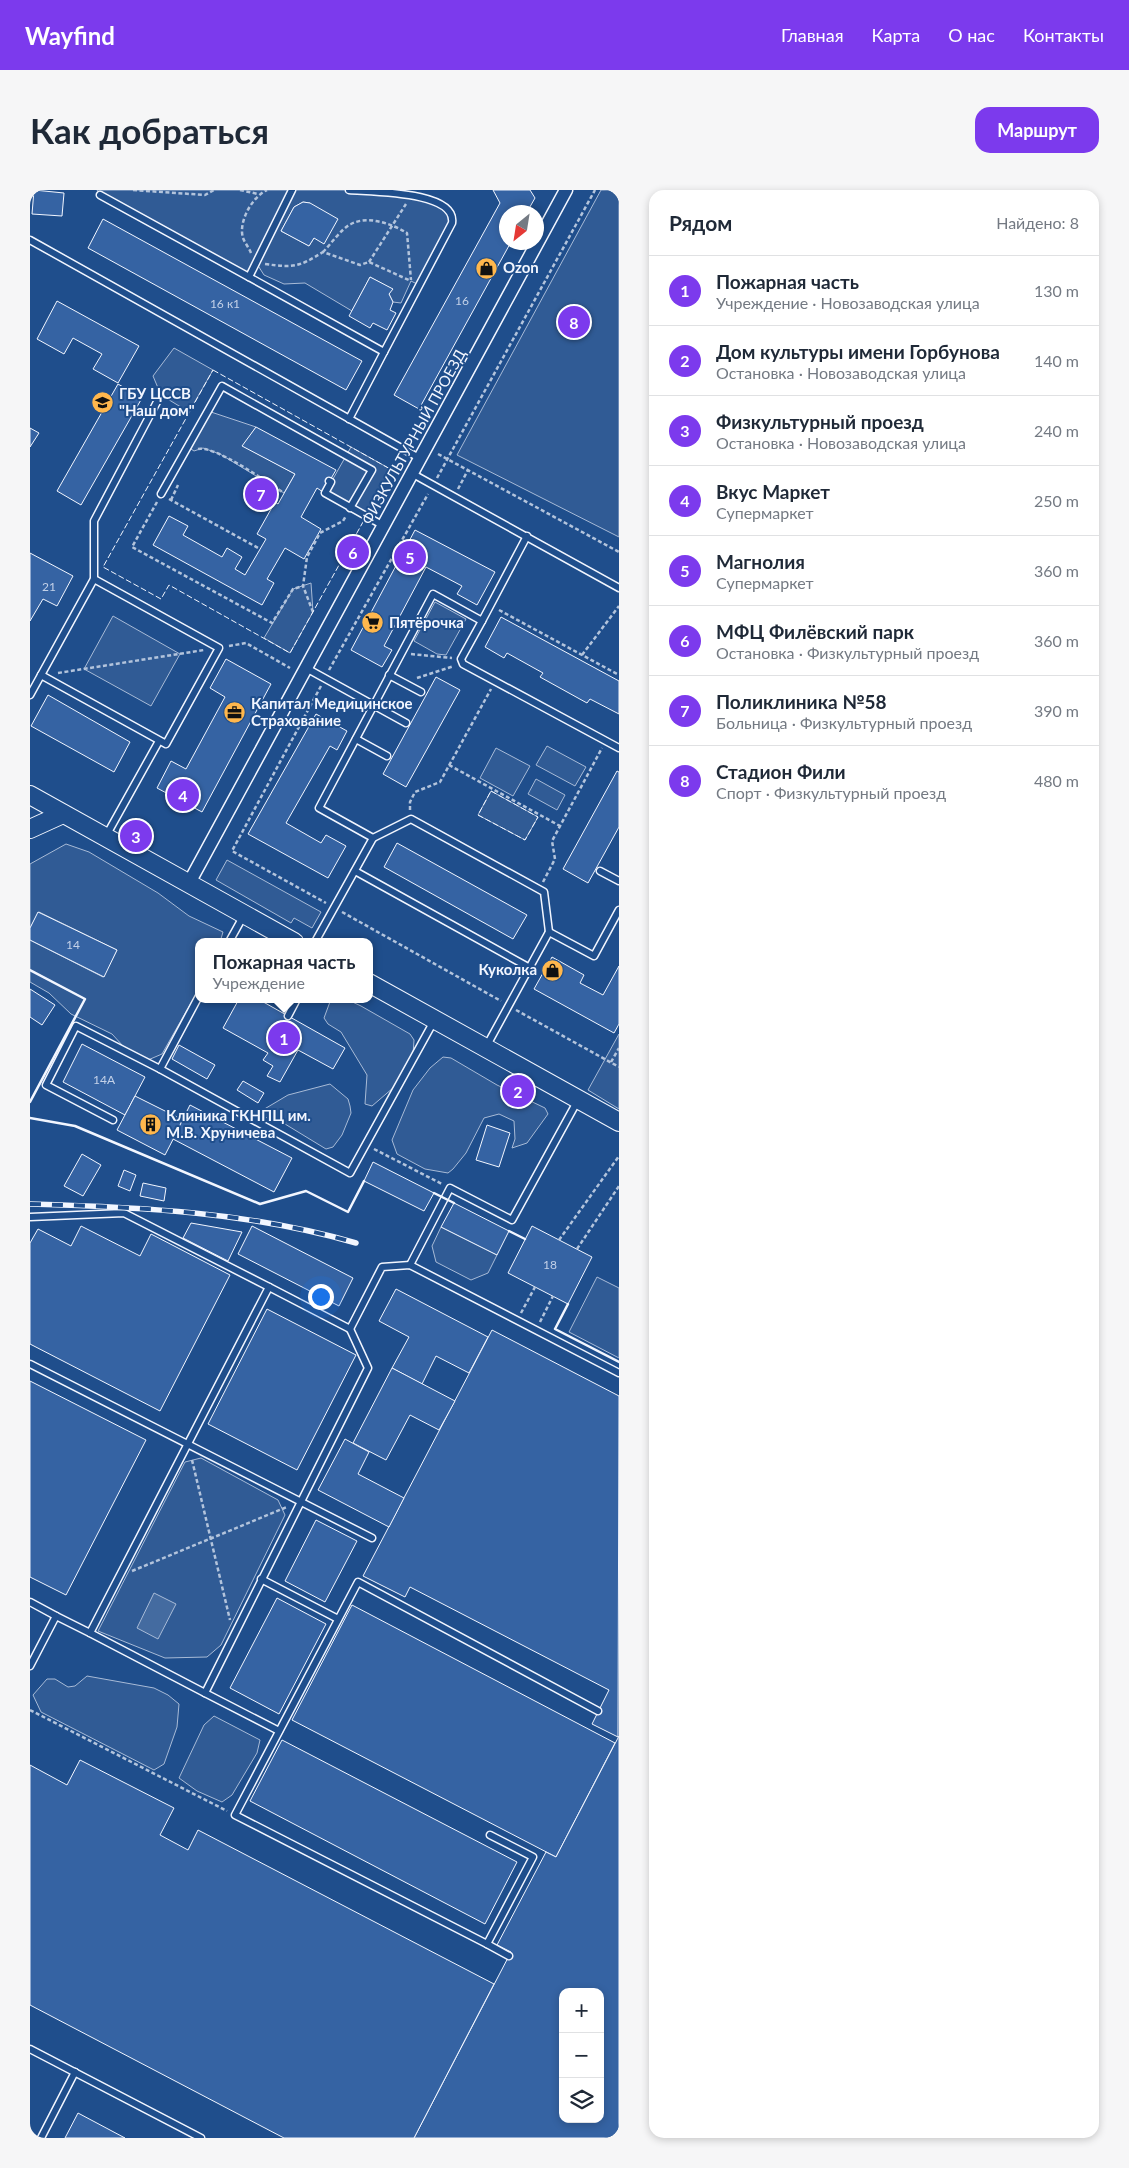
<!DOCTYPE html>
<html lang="ru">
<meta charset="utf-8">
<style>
:root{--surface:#fff;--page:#f6f6f7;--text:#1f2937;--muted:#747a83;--line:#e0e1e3;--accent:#7c3aed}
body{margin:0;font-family:Lato,sans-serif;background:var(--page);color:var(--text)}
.controls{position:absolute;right:15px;bottom:15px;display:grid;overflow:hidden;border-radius:10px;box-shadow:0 2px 8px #0003}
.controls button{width:45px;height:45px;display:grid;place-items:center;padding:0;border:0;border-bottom:1px solid var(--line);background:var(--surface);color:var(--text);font:25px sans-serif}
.compass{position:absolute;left:469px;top:15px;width:45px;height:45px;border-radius:50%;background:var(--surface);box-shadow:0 2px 8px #0003;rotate:210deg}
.you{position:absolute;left:290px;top:1106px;width:18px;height:18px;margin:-12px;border:4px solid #fff;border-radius:50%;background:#1a73e8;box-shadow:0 0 0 8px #1a73e833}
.badge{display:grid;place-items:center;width:32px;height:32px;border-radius:50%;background:var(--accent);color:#fff;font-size:16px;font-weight:700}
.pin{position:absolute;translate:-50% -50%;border:2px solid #fff;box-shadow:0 1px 5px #0006}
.popup{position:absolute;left:165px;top:748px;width:178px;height:65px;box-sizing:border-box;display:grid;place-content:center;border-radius:10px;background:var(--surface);filter:drop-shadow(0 1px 4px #0005);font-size:16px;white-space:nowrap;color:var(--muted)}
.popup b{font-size:19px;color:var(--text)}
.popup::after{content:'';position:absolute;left:50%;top:100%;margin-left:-10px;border:10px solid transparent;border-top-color:var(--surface)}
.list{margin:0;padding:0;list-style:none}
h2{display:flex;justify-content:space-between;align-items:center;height:65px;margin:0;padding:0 20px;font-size:21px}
h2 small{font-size:16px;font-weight:400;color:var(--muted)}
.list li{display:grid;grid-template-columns:32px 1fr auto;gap:15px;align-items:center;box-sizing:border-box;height:70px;padding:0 20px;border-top:1px solid var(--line)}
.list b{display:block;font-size:19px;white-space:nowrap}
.list p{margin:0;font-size:16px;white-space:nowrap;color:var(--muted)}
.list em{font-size:16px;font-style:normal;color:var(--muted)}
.icon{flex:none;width:28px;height:28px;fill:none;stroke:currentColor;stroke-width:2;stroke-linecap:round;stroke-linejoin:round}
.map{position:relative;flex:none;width:589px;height:1948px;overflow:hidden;border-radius:15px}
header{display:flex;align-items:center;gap:30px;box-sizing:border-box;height:70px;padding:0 25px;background:var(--accent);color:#fff}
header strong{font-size:24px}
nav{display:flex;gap:28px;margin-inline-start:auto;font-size:18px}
.intro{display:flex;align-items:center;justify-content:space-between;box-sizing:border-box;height:120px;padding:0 30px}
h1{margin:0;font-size:35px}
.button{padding:12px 22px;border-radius:15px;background:var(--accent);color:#fff;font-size:18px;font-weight:700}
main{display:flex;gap:30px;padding:0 30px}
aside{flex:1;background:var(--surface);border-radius:15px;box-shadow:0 2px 8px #0003}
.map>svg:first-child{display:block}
</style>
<header>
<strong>Wayfind</strong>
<nav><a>Главная</a><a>Карта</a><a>О нас</a><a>Контакты</a></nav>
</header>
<div class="intro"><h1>Как добраться</h1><a class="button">Маршрут</a></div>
<main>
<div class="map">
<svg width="589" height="1948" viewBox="0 0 589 1948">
<rect width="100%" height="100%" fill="#1f4e8c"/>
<g fill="#305b95" stroke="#a8bbd7" fill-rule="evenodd">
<path d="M67,0H319L400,9L423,28L389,95L381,91L371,113L363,112L359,104L362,99L340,87L322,121L275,93L254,94L234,85L227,74L219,87L70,5ZM273,12L280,13L284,48L279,56L251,41L264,17Z"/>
<polygon points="571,0 589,0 589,347 427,265"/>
<polygon points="144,158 183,180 159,222 131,205 123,186"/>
<polygon points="178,221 226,237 213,256 265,284 254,303 190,264 173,258 164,261 158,257"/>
<polygon points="321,257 362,280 336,327 295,303"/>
<polygon points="281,393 283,422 260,463 234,448 263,399"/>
<polygon points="405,412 436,429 416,465 407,464 384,451"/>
<polygon points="83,426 150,464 121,516 54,479"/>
<polygon points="517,556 556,577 545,596 506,575"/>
<polygon points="466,558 500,576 483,606 450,588"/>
<polygon points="506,589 535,605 527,620 498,604"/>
<polygon points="461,601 508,627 495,650 448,625"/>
<polygon points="36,654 59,662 128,703 159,726 193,742 190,752 169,752 169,799 132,864 118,870 93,856 82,844 41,824 19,803 0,792 0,750 73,787 87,760 9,722 0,738 0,674"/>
<polygon points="197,670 291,722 282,738 264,728 261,733 186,690"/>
<polygon points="301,809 316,809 331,816 380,844 384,850 383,865 363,898 342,916 335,914 337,885 311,842 298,834 294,828"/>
<polygon points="589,844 589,919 558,900"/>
<polygon points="413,867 421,868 467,895 515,918 518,924 497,953 482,958 485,949 484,931 469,924 454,928 436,963 423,979 418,983 395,979 367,964 362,950 383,900 400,878"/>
<polygon points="300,894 318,909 320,916 321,923 312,945 303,957 296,959 255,934 226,924 258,905"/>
<polygon points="411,1037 467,1065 458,1083 441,1090 406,1072 402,1056"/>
<polygon points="567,1087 589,1098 589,1168 539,1142"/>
<polygon points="171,1268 248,1310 255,1325 191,1455 177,1467 135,1468 68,1441 155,1272"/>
<polygon points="57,1486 124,1498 138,1505 149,1514 147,1537 134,1574 124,1580 11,1522 3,1505 17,1489 25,1489 38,1497 45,1496"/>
<polygon points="184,1526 230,1550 227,1563 202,1605 192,1612 167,1601 149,1588 174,1535"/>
</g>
<polygon fill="#446ba0" stroke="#a8bbd7" points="124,1403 146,1414 128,1449 107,1438"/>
<g fill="#3563a3" stroke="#f2f6ff" fill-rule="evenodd">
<polygon points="4,0 34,3 32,26 2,24"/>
<polygon points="463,0 500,0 505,8 497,22 477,22 477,52 481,52 389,219 364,205 470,13"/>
<polygon points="273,12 280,13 308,29 294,54 284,48 279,56 251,41 264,17"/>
<polygon points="73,29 332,171 316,200 58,58"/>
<polygon points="340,87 363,99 359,104 363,112 360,120 366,123 357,140 343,133 340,138 319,126"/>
<polygon points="27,111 109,156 88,193 63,179 72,164 43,148 34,164 7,149"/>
<polygon points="88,194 112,208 51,315 27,301"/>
<polygon points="226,237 306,280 293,302 287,298 271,327 291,339 274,369 255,358 237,389 244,393 232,415 123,355 139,326 158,336 153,345 192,367 197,358 212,367 205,379 215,385 236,349 227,344 245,312 248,314 265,284 212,256"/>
<polygon points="0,238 9,243 0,257"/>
<polygon points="385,340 465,382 447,415 427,404 432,396 396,377 354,456 362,460 352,477 321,460"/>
<polygon points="0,363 43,386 27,416 13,409 0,431"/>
<polygon points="471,427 589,491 589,524 560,509 557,513 510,487 513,483 477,463 474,468 455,457"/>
<polygon points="196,469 241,494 172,622 127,598 141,571 156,579 195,507 180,498"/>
<polygon points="406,487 430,500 376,597 353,584"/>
<polygon points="18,505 100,552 84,582 1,536"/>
<polygon points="286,524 317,541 307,560 300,556 256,633 291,653 296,645 316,656 298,688 218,644"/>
<polygon points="587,581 589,582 589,637 558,693 533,679"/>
<polygon points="367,653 497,725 483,749 354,677"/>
<polygon points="8,722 87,760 74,787 0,750 0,738"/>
<polygon points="522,767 554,785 550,793 573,805 589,776 589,834 584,843 504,799"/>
<polygon points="0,799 25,815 12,835 0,827"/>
<polygon points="209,809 228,809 315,858 303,879 268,860 250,892 237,886 243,876 233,870 238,863 193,838"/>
<polygon points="52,854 115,887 95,925 33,892"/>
<polygon points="149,855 185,875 177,889 142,869"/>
<polygon points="213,891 234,903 228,913 207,900"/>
<polygon points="105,906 153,930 135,965 87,940"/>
<polygon points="160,915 262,968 244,1002 143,949"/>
<polygon points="457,935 480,943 469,977 446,970"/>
<polygon points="52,964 71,975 53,1006 34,996"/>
<polygon points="343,972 404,1003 394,1021 334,991"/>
<polygon points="94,980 106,985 100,1001 88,996"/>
<polygon points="113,993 136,998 134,1011 110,1006"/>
<polygon points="424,1013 479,1041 467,1065 411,1037"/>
<polygon points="161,1033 212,1042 198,1071 153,1048"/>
<polygon points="51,1036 110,1066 121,1044 200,1085 130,1221 0,1154 0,1053 8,1039 41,1056"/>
<polygon points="222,1036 323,1088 309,1116 208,1064"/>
<polygon points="502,1036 562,1067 538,1114 478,1083"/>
<polygon points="366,1099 458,1147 439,1183 406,1166 392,1194 362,1178 379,1147 349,1131"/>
<polygon points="237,1119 326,1165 267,1280 178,1234"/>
<polygon points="462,1140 589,1206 588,1547 562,1534 579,1500 380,1397 375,1407 333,1386"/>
<polygon points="362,1178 425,1211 409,1240 380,1225 356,1270 323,1253"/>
<polygon points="0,1191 116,1250 36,1405 0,1387"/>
<polygon points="315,1249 339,1262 328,1284 374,1308 359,1337 288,1300"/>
<polygon points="286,1330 327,1351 295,1412 255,1391"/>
<polygon points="247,1408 296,1434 249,1524 200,1498"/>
<polygon points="322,1415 585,1553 526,1667 262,1530"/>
<path d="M589,1546V1948H384L481,1762L467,1755L516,1662L526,1667ZM533,1802H570V1929H533Z"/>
<polygon points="252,1550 487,1672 455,1734 220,1611"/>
<polygon points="50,1570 144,1618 130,1645 158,1660 168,1640 464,1794 384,1948 254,1948 0,1815 0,1575 37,1595"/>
<polygon points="48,1923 95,1948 35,1948"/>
</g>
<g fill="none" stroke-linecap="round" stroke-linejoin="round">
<defs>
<g id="lane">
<path d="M262,0L219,87L354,162L422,33C427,1 340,2 319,0"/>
<polyline points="70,5 219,87"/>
<polyline points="0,50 391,269"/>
<polyline points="319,229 354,162"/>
<polyline points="383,284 589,398"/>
<polyline points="299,291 301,292 295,303 354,336"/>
<polyline points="131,304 192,196 342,280 320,318"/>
<polyline points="452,431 431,469 433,474 589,558"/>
<polyline points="276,478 376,533"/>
<polyline points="11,485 136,554 189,458 64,389"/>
<polyline points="359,485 391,502"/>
<polyline points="0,505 64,389 64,331 128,210"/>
<polyline points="326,549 357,566"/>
<polyline points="76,646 129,551"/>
<polyline points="343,648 381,629 514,702 519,742"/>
<polyline points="325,681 500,778"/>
<polyline points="570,681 589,691"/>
<polyline points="199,752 214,725"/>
<polyline points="285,752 343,648 289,618 403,404 452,431 497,346"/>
<polyline points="169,806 130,879 320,983 404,831"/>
<polyline points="258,826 267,809"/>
<polyline points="456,857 519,742 564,766 589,720"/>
<polyline points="83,930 16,895 46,836 130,879"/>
<polyline points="0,1027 94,1023 239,1097"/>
<polyline points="380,1075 420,998 482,1030 548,910"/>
<polyline points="0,1174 342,1348"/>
<polyline points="231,1389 308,1429"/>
<polyline points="0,1412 26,1426"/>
<polyline points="60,1443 175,1503 338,1178 320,1139"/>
<polyline points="0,1476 26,1426 60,1443 239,1097 320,1139 352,1077 380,1075 589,1183"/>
<polyline points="175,1503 249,1541"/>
<polyline points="460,1645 503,1667 457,1754 205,1625 328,1392 568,1521"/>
<polyline points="457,1754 479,1766"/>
<polyline points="0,1859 171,1948"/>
<polyline points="11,1948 45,1882"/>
</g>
<polyline id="street" points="159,693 536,0"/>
<g id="secondary">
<polyline points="0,605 264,752"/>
<polyline points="0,639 33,624"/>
<polyline points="339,793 589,932"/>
</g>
</defs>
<use href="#lane" stroke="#f2f6ff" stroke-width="9"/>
<use href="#street" stroke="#f2f6ff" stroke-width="15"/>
<use href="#secondary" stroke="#f2f6ff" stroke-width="20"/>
<g stroke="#b3c4dc" stroke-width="2.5" stroke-dasharray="4 2.5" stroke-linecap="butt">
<polyline points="103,0 175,5 184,0"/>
<polyline points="210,0 228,4"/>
<path d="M293,62C301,54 311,39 321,34C338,25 362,34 377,43L381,90"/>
<path d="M221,63C219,58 215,53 213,48C208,32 222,7 237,0"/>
<polyline points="339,72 376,14"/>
<path d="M235,74C264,78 269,77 293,62L330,75L339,72L381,91"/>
<path d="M168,259C185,255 238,293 254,303"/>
<polyline points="408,264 589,362"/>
<polyline points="407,288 565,0"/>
<polyline points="428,299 438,280"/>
<polyline points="139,309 230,359"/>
<polyline points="141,310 148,295"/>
<polyline points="127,312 102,357 242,433 263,399 273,396"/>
<polyline points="469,420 589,485"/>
<polyline points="283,422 273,396 277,367 290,343 313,331 316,326"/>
<polyline points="199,456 216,453 260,478"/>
<polyline points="381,464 422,468"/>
<polyline points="552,465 589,416"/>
<polyline points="299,480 398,304"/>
<polyline points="28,483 174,460"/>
<polyline points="387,488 424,476"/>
<polyline points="291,496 202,661 296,713"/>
<polyline points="419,575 530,636"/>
<polyline points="380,620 380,612 385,602 410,592 461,499"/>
<polyline points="513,692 525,669 522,651 572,558"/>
<polyline points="312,722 471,811"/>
<polyline points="486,820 589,877"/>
<polyline points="581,872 589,858"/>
<polyline points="344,959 412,994"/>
<polyline points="529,1050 589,966"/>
<polyline points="547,1059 589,996"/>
<polyline points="491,1123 505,1097"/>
<polyline points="510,1132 523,1106"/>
<polyline points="162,1270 200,1430"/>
<polyline points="102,1381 257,1317"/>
<polyline points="0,1520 197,1621"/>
</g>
<use href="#lane" stroke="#1f4e8c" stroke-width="6"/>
<use href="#street" stroke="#1f4e8c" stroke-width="12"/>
<use href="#secondary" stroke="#1f4e8c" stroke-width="18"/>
<defs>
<path id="rail" d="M0,1014C109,1017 220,1022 326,1053"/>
</defs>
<use href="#rail" stroke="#f2f6ff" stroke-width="5.5"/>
<use href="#rail" stroke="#1f4e8c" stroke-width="4" stroke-dasharray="11" stroke-linecap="butt"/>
<g stroke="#f2f6ff" stroke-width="1" stroke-dasharray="6 2.5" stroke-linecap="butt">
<polygon points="183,180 362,280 260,463 139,395 131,409 73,377"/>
<polygon points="461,601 508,627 495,650 448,625"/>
</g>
<g stroke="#f2f6ff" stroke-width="2.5">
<polyline points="0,780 55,809 0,912"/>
<polyline points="0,928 45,936 230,1014 276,1001 318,1022 334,991"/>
<polyline points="404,1003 424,1013"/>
<polyline points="479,1041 495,1049"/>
<polyline points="538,1114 525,1139 589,1172"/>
</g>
</g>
<defs>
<symbol id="shop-disc" viewBox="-11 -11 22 22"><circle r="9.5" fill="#ffb74d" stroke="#1f4e8c"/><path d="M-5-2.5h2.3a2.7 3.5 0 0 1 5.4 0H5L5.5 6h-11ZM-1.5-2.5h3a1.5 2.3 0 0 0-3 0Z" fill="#111"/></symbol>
<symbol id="school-disc" viewBox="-11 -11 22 22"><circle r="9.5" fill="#ffb74d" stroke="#1f4e8c"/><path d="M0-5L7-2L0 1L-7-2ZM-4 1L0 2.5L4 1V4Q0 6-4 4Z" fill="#111"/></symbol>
<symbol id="supermarket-disc" viewBox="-11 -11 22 22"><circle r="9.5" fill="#ffb74d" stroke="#1f4e8c"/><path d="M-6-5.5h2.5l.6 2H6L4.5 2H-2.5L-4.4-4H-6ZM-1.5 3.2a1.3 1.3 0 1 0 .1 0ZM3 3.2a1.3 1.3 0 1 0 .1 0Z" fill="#111"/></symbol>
<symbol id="office-disc" viewBox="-11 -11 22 22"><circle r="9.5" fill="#ffb74d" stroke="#1f4e8c"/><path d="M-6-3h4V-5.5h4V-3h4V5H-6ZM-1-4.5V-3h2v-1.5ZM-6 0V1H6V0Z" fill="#111"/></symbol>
<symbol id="building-disc" viewBox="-11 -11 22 22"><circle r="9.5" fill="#ffb74d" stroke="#1f4e8c"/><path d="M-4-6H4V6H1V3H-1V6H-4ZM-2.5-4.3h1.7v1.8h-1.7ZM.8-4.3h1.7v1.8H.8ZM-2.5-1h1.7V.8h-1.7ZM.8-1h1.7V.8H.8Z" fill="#111"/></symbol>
</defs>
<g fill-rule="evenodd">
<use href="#shop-disc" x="444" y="66" width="25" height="25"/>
<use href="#school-disc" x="60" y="200" width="25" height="25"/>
<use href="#supermarket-disc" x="330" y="420" width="25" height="25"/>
<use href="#office-disc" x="192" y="510" width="25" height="25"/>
<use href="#shop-disc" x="510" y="768" width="25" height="25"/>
<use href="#building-disc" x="108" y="922" width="25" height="25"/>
</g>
<g text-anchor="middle" stroke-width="4" stroke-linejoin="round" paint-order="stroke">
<g font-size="12" fill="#c3d1e8">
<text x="432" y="115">16</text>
<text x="195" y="118">16 к1</text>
<text x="19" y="401">21</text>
<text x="43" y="759">14</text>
<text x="74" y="894">14А</text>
<text x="520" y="1079">18</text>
</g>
<g font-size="15" font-weight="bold" fill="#f2f6ff" stroke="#1f4e8c" text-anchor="start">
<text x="473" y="83">Ozon</text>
<text x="89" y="209">ГБУ ЦССВ<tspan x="89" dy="17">"Наш дом"</tspan></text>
<text x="359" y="438">Пятёрочка</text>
<text x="221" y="519">Капитал Медицинское<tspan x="221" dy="17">Страхование</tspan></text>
<text x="507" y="785" text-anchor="end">Куколка</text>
<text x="136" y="931">Клиника ГКНПЦ им.<tspan x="136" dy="17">М.В. Хруничева</tspan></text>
</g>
<g font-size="15" fill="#f2f6ff" stroke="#1f4e8c">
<text transform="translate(384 247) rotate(-61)" y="5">ФИЗКУЛЬТУРНЫЙ ПРОЕЗД</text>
</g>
</g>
</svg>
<div class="controls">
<button>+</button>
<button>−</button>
<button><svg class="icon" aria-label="layers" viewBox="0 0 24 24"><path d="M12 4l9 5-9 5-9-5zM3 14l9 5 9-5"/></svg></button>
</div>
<svg class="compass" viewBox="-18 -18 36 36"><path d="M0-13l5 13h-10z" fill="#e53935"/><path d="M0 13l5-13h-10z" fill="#747a83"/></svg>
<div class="you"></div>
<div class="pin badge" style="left:254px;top:848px">1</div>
<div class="popup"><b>Пожарная часть</b>Учреждение</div>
<div class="pin badge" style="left:488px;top:901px">2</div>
<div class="pin badge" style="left:106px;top:646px">3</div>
<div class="pin badge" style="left:153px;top:605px">4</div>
<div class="pin badge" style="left:380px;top:367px">5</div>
<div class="pin badge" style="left:323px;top:362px">6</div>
<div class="pin badge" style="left:231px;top:304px">7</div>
<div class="pin badge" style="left:544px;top:132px">8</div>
</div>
<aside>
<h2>Рядом<small>Найдено: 8</small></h2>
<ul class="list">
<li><span class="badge">1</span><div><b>Пожарная часть</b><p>Учреждение · Новозаводская улица</p></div><em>130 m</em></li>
<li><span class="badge">2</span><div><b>Дом культуры имени Горбунова</b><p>Остановка · Новозаводская улица</p></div><em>140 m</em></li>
<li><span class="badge">3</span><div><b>Физкультурный проезд</b><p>Остановка · Новозаводская улица</p></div><em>240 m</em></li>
<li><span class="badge">4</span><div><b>Вкус Маркет</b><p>Супермаркет</p></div><em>250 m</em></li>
<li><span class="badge">5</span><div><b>Магнолия</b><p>Супермаркет</p></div><em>360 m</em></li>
<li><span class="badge">6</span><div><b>МФЦ Филёвский парк</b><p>Остановка · Физкультурный проезд</p></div><em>360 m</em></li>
<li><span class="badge">7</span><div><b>Поликлиника №58</b><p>Больница · Физкультурный проезд</p></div><em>390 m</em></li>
<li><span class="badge">8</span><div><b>Стадион Фили</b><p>Спорт · Физкультурный проезд</p></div><em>480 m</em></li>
</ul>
</aside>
</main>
